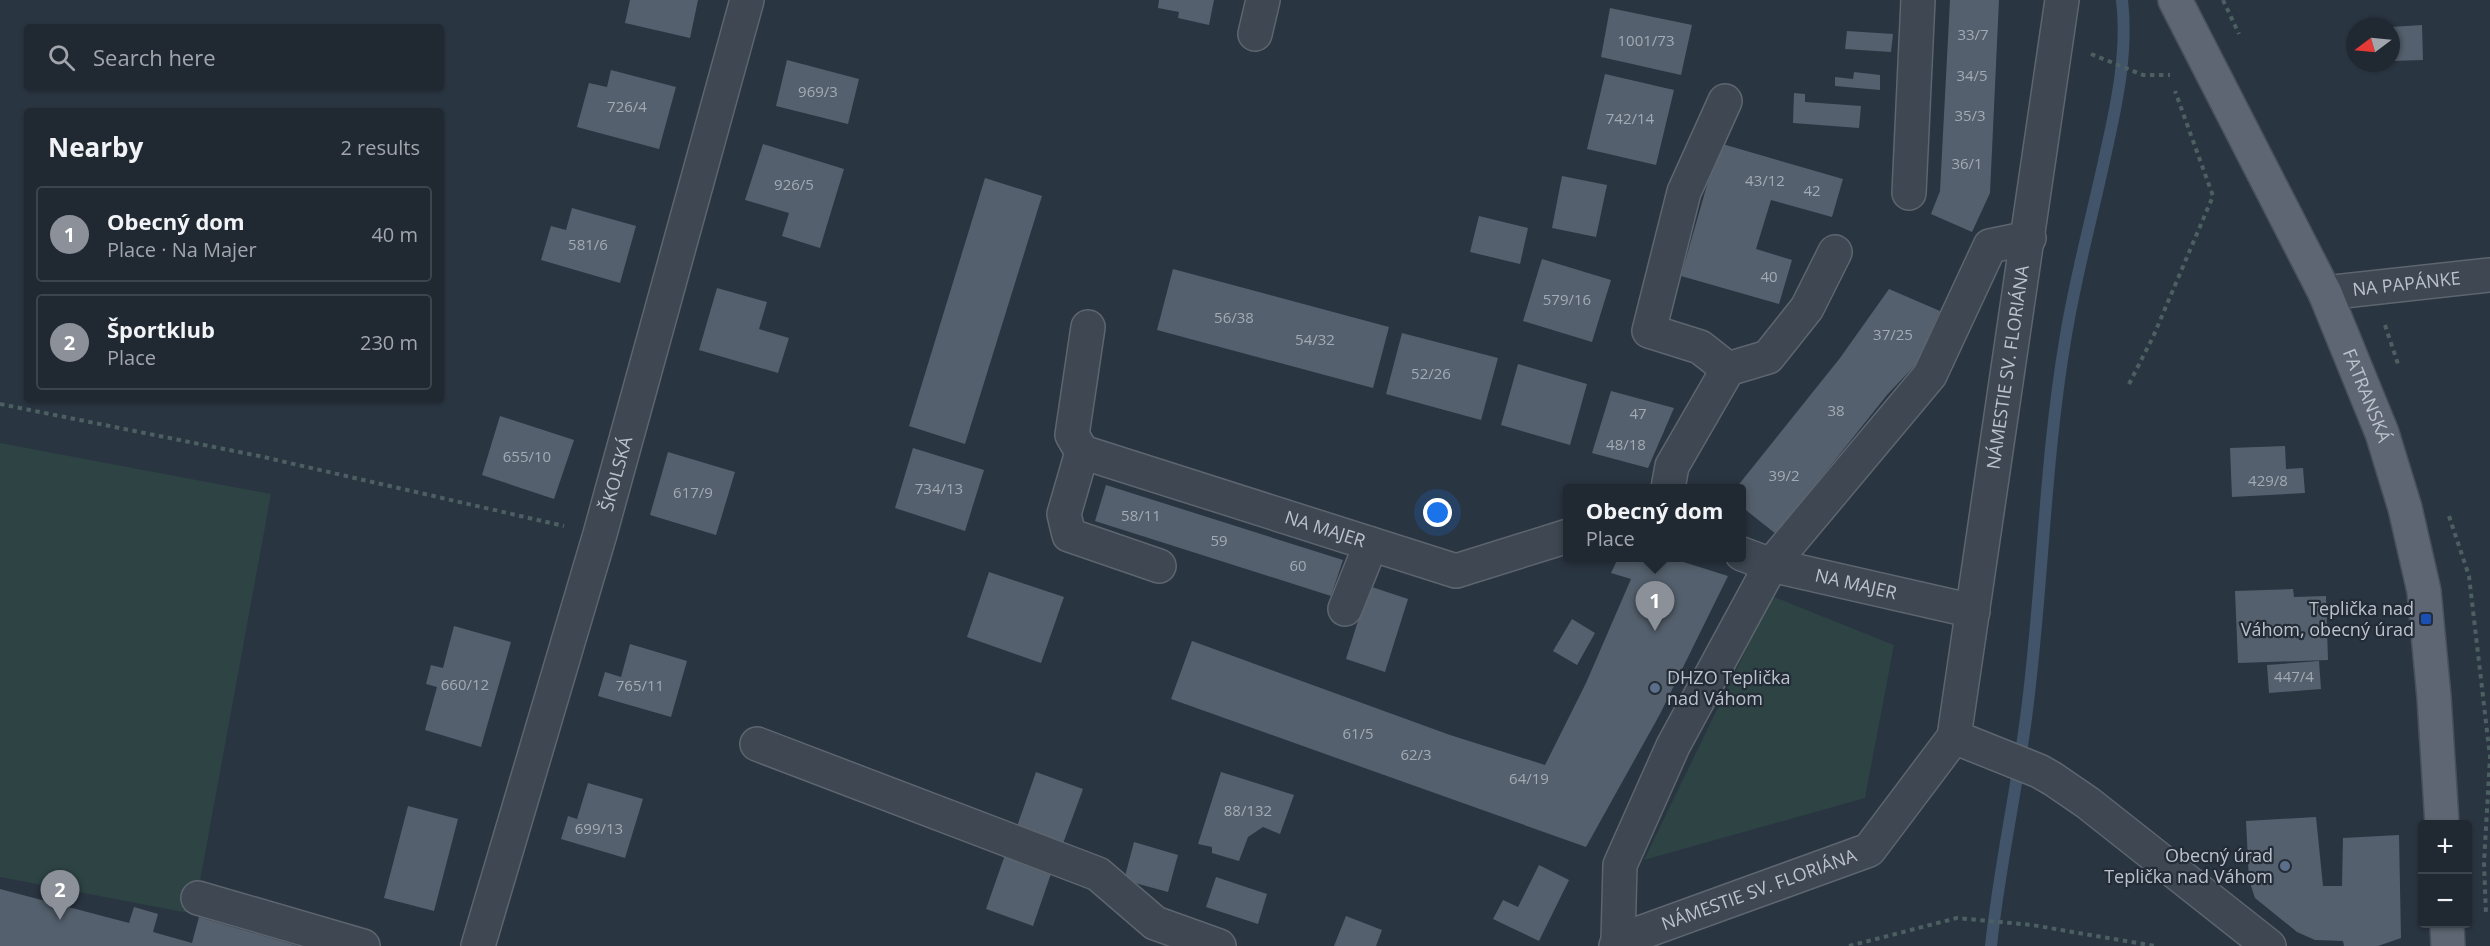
<!DOCTYPE html>
<meta charset="utf-8">
<style>
:root{--surface:#202832;--page:#2d343e;--text:#f1f3f6;--muted:#a2a6ac;--line:#3d444d;--accent:#8c9099}
body{margin:0;font-family:"Open Sans",sans-serif;background:var(--page);color:var(--text)}
.controls{position:absolute;right:18px;bottom:18px;display:grid;overflow:hidden;border-radius:6px;box-shadow:0 2px 4px #0004}
.controls button{width:54px;height:54px;display:grid;place-items:center;padding:0;border:0;border-bottom:2px solid var(--line);background:var(--surface);color:var(--text);font:30px sans-serif}
.compass{position:absolute;left:2346px;top:18px;width:54px;height:54px;border-radius:50%;background:var(--surface);box-shadow:0 2px 4px #0004;rotate:254deg}
.you{position:absolute;left:1438px;top:513px;width:21px;height:21px;margin:-15px;border:4px solid #fff;border-radius:50%;background:#1a73e8;box-shadow:0 0 0 9px #1a73e833}
.badge{display:grid;place-items:center;width:39px;height:39px;border-radius:50%;background:var(--accent);color:#fff;font-size:20px;font-weight:700}
.pin{position:absolute;translate:-50% -50px;filter:drop-shadow(0 2px 3px #0008)}
.pin::after{content:'';position:absolute;top:32px;width:21px;height:18px;background:inherit;clip-path:polygon(0 0,100% 0,50% 100%)}
.popup{position:absolute;left:1563px;top:484px;width:183px;height:78px;box-sizing:border-box;display:grid;place-content:center;border-radius:6px;background:var(--surface);filter:drop-shadow(0 2px 4px #0005);font-size:20px;white-space:nowrap;color:var(--muted)}
.popup b{font-size:22px;color:var(--text)}
.popup::after{content:'';position:absolute;left:50%;top:100%;margin-left:-12px;border:12px solid transparent;border-top-color:var(--surface)}
.list{margin:0;padding:0;list-style:none}
h2{display:flex;justify-content:space-between;align-items:center;height:78px;margin:0;padding:0 24px;font-size:26px}
h2 small{font-size:20px;font-weight:400;color:var(--muted)}
.list li{display:grid;grid-template-columns:39px 1fr auto;gap:18px;align-items:center;box-sizing:border-box;height:96px;margin:0 12px 12px;padding:0 12px;border:2px solid var(--line);border-radius:6px}
.list b{display:block;font-size:22px;white-space:nowrap}
.list p{margin:0;font-size:20px;white-space:nowrap;color:var(--muted)}
.list em{font-size:20px;font-style:normal;color:var(--muted)}
.icon{flex:none;width:33px;height:33px;fill:none;stroke:currentColor;stroke-width:2;stroke-linecap:round;stroke-linejoin:round}
.map{position:relative;flex:none;width:2490px;height:946px;overflow:hidden}
.search{position:absolute;background:var(--surface);box-shadow:0 2px 4px #0004;left:24px;top:24px;width:420px;height:66px;display:flex;align-items:center;gap:15px;box-sizing:border-box;padding:0 21px;border-radius:6px;color:var(--muted);font-size:22px}
.panel{position:absolute;background:var(--surface);box-shadow:0 2px 4px #0004;left:24px;top:108px;width:420px;height:294px;border-radius:6px}
.map>svg:first-child{display:block}
</style>
<div class="map">
<svg width="2490" height="946" viewBox="0 0 2490 946">
<rect width="100%" height="100%" fill="#2a3542"/>
<g fill="#2d4344">
<polygon points="0,443 271,494 194,914 0,877"/>
<polygon points="1772,596 1894,645 1865,798 1644,860"/>
</g>
<g fill="none" stroke-linecap="round" stroke-linejoin="round">
<path stroke="#415469" stroke-width="12" d="M1991,946C1999,869 2016,794 2026,718C2043,591 2044,462 2066,335C2076,274 2093,213 2106,152C2117,103 2128,51 2122,0"/>
</g>
<g fill="#54606d">
<polygon points="630,0 698,0 690,38 625,23"/>
<polygon points="1159,0 1214,0 1209,25 1178,18 1179,12 1158,8"/>
<polygon points="1950,0 1999,0 1990,193 1972,232 1931,214 1940,191"/>
<polygon points="1610,8 1692,25 1681,75 1601,57"/>
<polygon points="2422,25 2423,60 2391,61 2391,27"/>
<polygon points="1847,31 1893,34 1891,52 1845,49"/>
<polygon points="787,60 859,79 848,124 776,106"/>
<polygon points="611,70 676,87 659,149 577,127 589,83 607,87"/>
<polygon points="1854,72 1880,75 1880,90 1835,86 1835,77 1853,79"/>
<polygon points="1605,74 1674,90 1656,165 1587,149"/>
<polygon points="1794,93 1805,94 1805,102 1861,106 1859,128 1793,123"/>
<polygon points="1719,143 1843,179 1832,217 1771,200 1756,249 1792,260 1779,304 1681,276"/>
<polygon points="763,144 844,169 820,248 782,236 789,213 745,200"/>
<polygon points="1562,176 1607,185 1596,237 1552,228"/>
<polygon points="985,178 1042,196 965,444 909,426"/>
<polygon points="572,208 636,226 620,283 541,260 551,226 566,230"/>
<polygon points="1479,216 1528,228 1520,264 1470,252"/>
<polygon points="1542,259 1611,280 1592,342 1523,321"/>
<polygon points="1173,269 1389,327 1373,388 1157,330"/>
<polygon points="717,288 767,302 759,329 789,338 778,373 699,350"/>
<polygon points="1889,289 1940,311 1918,362 1887,395 1776,534 1742,507 1742,488 1736,488 1840,358"/>
<polygon points="1402,333 1498,358 1481,420 1386,394"/>
<polygon points="1518,364 1587,384 1570,445 1501,425"/>
<polygon points="1611,391 1674,408 1648,468 1592,453"/>
<polygon points="500,416 574,440 554,499 482,475"/>
<polygon points="2285,446 2286,469 2303,468 2305,493 2232,497 2230,448"/>
<polygon points="913,448 984,470 965,531 895,508"/>
<polygon points="668,452 735,472 716,535 650,515"/>
<polygon points="1106,485 1343,560 1331,596 1095,521"/>
<polygon points="1618,558 1671,558 1728,576 1660,714 1586,847 1171,699 1192,641 1450,735 1545,765 1586,683 1631,579 1611,573"/>
<polygon points="989,572 1064,597 1041,663 967,637"/>
<polygon points="1369,586 1408,599 1385,672 1346,659"/>
<polygon points="2293,589 2294,597 2326,596 2328,660 2238,663 2235,591"/>
<polygon points="1572,619 1595,633 1577,665 1553,651"/>
<polygon points="454,626 511,642 481,747 425,730 437,687 426,684 431,665 443,668"/>
<polygon points="630,644 687,661 671,717 598,696 605,672 621,677"/>
<polygon points="2319,661 2321,689 2269,693 2267,665"/>
<polygon points="1036,772 1083,789 1061,849 1015,832"/>
<polygon points="1221,772 1294,795 1280,834 1263,827 1248,837 1239,861 1212,853 1212,847 1198,844"/>
<polygon points="588,783 643,799 625,858 561,839 568,816 577,819"/>
<polygon points="408,806 458,819 434,911 384,898"/>
<polygon points="2316,817 2323,886 2342,886 2343,838 2399,835 2401,938 2378,946 2344,946 2343,941 2315,940 2297,932 2255,898 2249,880 2246,821"/>
<polygon points="1134,842 1178,855 1168,892 1124,880"/>
<polygon points="1006,852 1053,868 1033,926 986,909"/>
<polygon points="1539,865 1569,880 1539,941 1493,919 1503,900 1518,907"/>
<polygon points="1216,877 1267,894 1258,924 1206,907"/>
<polygon points="0,889 129,923 134,907 158,914 153,932 192,943 199,917 298,946 0,946"/>
<polygon points="1346,916 1382,930 1376,946 1334,946"/>
</g>
<g fill="none" stroke-linecap="round" stroke-linejoin="round">
<defs>
<g id="minor">
<polyline points="1255,34 1263,0"/>
<polyline points="1725,101 1684,192 1649,331 1700,347 1728,369"/>
<polyline points="1909,193 1918,0"/>
<path id="s1" d="M2325,293L2490,275"/>
<polyline points="1088,327 1072,435 1082,452 1064,514 1069,535 1159,566"/>
<path id="s2" d="M1082,452L1456,571L1568,536"/>
<polyline points="1668,488 1672,466 1728,369 1768,357 1807,308 1835,252"/>
<path id="s3" d="M1742,554L1771,565L1973,611"/>
<polyline points="1345,609 1371,544"/>
<polyline points="1954,737 2039,771 2053,779 2088,803 2269,946"/>
<polyline points="757,744 1098,874 1155,923 1219,946"/>
<polyline points="198,898 363,946"/>
<path id="s4" d="M1618,941L1869,850L1954,737L2062,0"/>
<path id="s5" d="M478,946L600,534L747,0"/>
<polyline points="1616,946 1618,941 1620,865 1673,746 1771,565 1930,375 1990,246 2029,238"/>
</g>
<g id="major">
<path id="s6" d="M2175,0L2325,293L2382,433L2405,508L2424,591L2434,697L2442,824"/>
<polyline points="2447,924 2448,946"/>
</g>
</defs>
<use href="#minor" stroke="#5d656f" stroke-width="36"/>
<use href="#major" stroke="#48505b" stroke-width="36"/>
<g stroke="#4c6062" stroke-width="4" stroke-dasharray="4.5 4.5" stroke-linecap="butt">
<polyline points="2223,0 2239,34"/>
<polyline points="2091,54 2143,75 2170,75"/>
<polyline points="2385,325 2398,364"/>
<polyline points="2129,384 2153,337 2213,196 2175,91"/>
<polyline points="0,404 259,456 564,526"/>
<polyline points="2449,516 2469,576 2490,757 2484,863 2486,915"/>
<polyline points="1849,946 1957,918 2032,925 2155,946"/>
</g>
<use href="#minor" stroke="#3e4752" stroke-width="33"/>
<use href="#major" stroke="#5d6672" stroke-width="33"/>
</g>
<rect fill="#1a4fb4" stroke="#232c37" stroke-width="2" x="2420" y="613" width="12" height="12" rx="3"/>
<g fill="#5c6f8a" stroke="#232c37" stroke-width="2">
<circle cx="1655" cy="688" r="6"/>
<circle cx="2285" cy="866" r="6"/>
</g>
<g text-anchor="middle" stroke-width="4.5" stroke-linejoin="round" paint-order="stroke">
<g font-size="15" fill="#a2aab4">
<text x="1973" y="40">33/7</text>
<text x="1646" y="46">1001/73</text>
<text x="1972" y="81">34/5</text>
<text x="818" y="97">969/3</text>
<text x="627" y="112">726/4</text>
<text x="1970" y="121">35/3</text>
<text x="1630" y="124">742/14</text>
<text x="1967" y="169">36/1</text>
<text x="1765" y="186">43/12</text>
<text x="794" y="190">926/5</text>
<text x="1812" y="196">42</text>
<text x="588" y="250">581/6</text>
<text x="1769" y="282">40</text>
<text x="1567" y="305">579/16</text>
<text x="1234" y="323">56/38</text>
<text x="1893" y="340">37/25</text>
<text x="1315" y="345">54/32</text>
<text x="1431" y="379">52/26</text>
<text x="1836" y="416">38</text>
<text x="1638" y="419">47</text>
<text x="1626" y="450">48/18</text>
<text x="527" y="462">655/10</text>
<text x="1784" y="481">39/2</text>
<text x="2268" y="486">429/8</text>
<text x="939" y="494">734/13</text>
<text x="693" y="498">617/9</text>
<text x="1141" y="521">58/11</text>
<text x="1219" y="546">59</text>
<text x="1298" y="571">60</text>
<text x="2294" y="682">447/4</text>
<text x="465" y="690">660/12</text>
<text x="640" y="691">765/11</text>
<text x="1358" y="739">61/5</text>
<text x="1416" y="760">62/3</text>
<text x="1529" y="784">64/19</text>
<text x="1248" y="816">88/132</text>
<text x="599" y="834">699/13</text>
</g>
<g font-size="18" fill="#bcc2cc" stroke="#232c37">
<text dy="6" stroke="none"><textPath href="#s1" startOffset="82">NA PAPÁNKE</textPath></text>
<text dy="6" stroke="none"><textPath href="#s4" startOffset="782">NÁMESTIE SV. FLORIÁNA</textPath></text>
<text dy="6" stroke="none"><textPath href="#s6" startOffset="440">FATRANSKÁ</textPath></text>
<text dy="6" stroke="none"><textPath href="#s5" startOffset="492">ŠKOLSKÁ</textPath></text>
<text dy="6" stroke="none"><textPath href="#s2" startOffset="255">NA MAJER</textPath></text>
<text dy="6" stroke="none"><textPath href="#s3" startOffset="118">NA MAJER</textPath></text>
<text dy="6" stroke="none"><textPath href="#s4" startOffset="150">NÁMESTIE SV. FLORIÁNA</textPath></text>
</g>
<g font-size="18" fill="#bcc2cc" stroke="#232c37" text-anchor="end">
<text x="2414" y="615">Teplička nad<tspan x="2414" dy="21">Váhom, obecný úrad</tspan></text>
<text x="1667" y="684" text-anchor="start">DHZO Teplička<tspan x="1667" dy="21">nad Váhom</tspan></text>
<text x="2273" y="862">Obecný úrad<tspan x="2273" dy="21">Teplička nad Váhom</tspan></text>
</g>
</g>
</svg>
<div class="controls">
<button>+</button>
<button>−</button>
</div>
<svg class="compass" viewBox="-18 -18 36 36"><path d="M0-13l5 13h-10z" fill="#e53935"/><path d="M0 13l5-13h-10z" fill="#a2a6ac"/></svg>
<div class="you"></div>
<div class="pin badge" style="left:1655px;top:631px">1</div>
<div class="popup"><b>Obecný dom</b>Place</div>
<div class="pin badge" style="left:60px;top:920px">2</div>
<div class="search"><svg class="icon" aria-label="search" viewBox="0 0 24 24"><circle cx="10" cy="10" r="6"/><path d="M15 15l6 6"/></svg>Search here</div>
<section class="panel">
<h2>Nearby<small>2 results</small></h2>
<ul class="list">
<li><span class="badge">1</span><div><b>Obecný dom</b><p>Place · Na Majer</p></div><em>40 m</em></li>
<li><span class="badge">2</span><div><b>Športklub</b><p>Place</p></div><em>230 m</em></li>
</ul>
</section>
</div>
